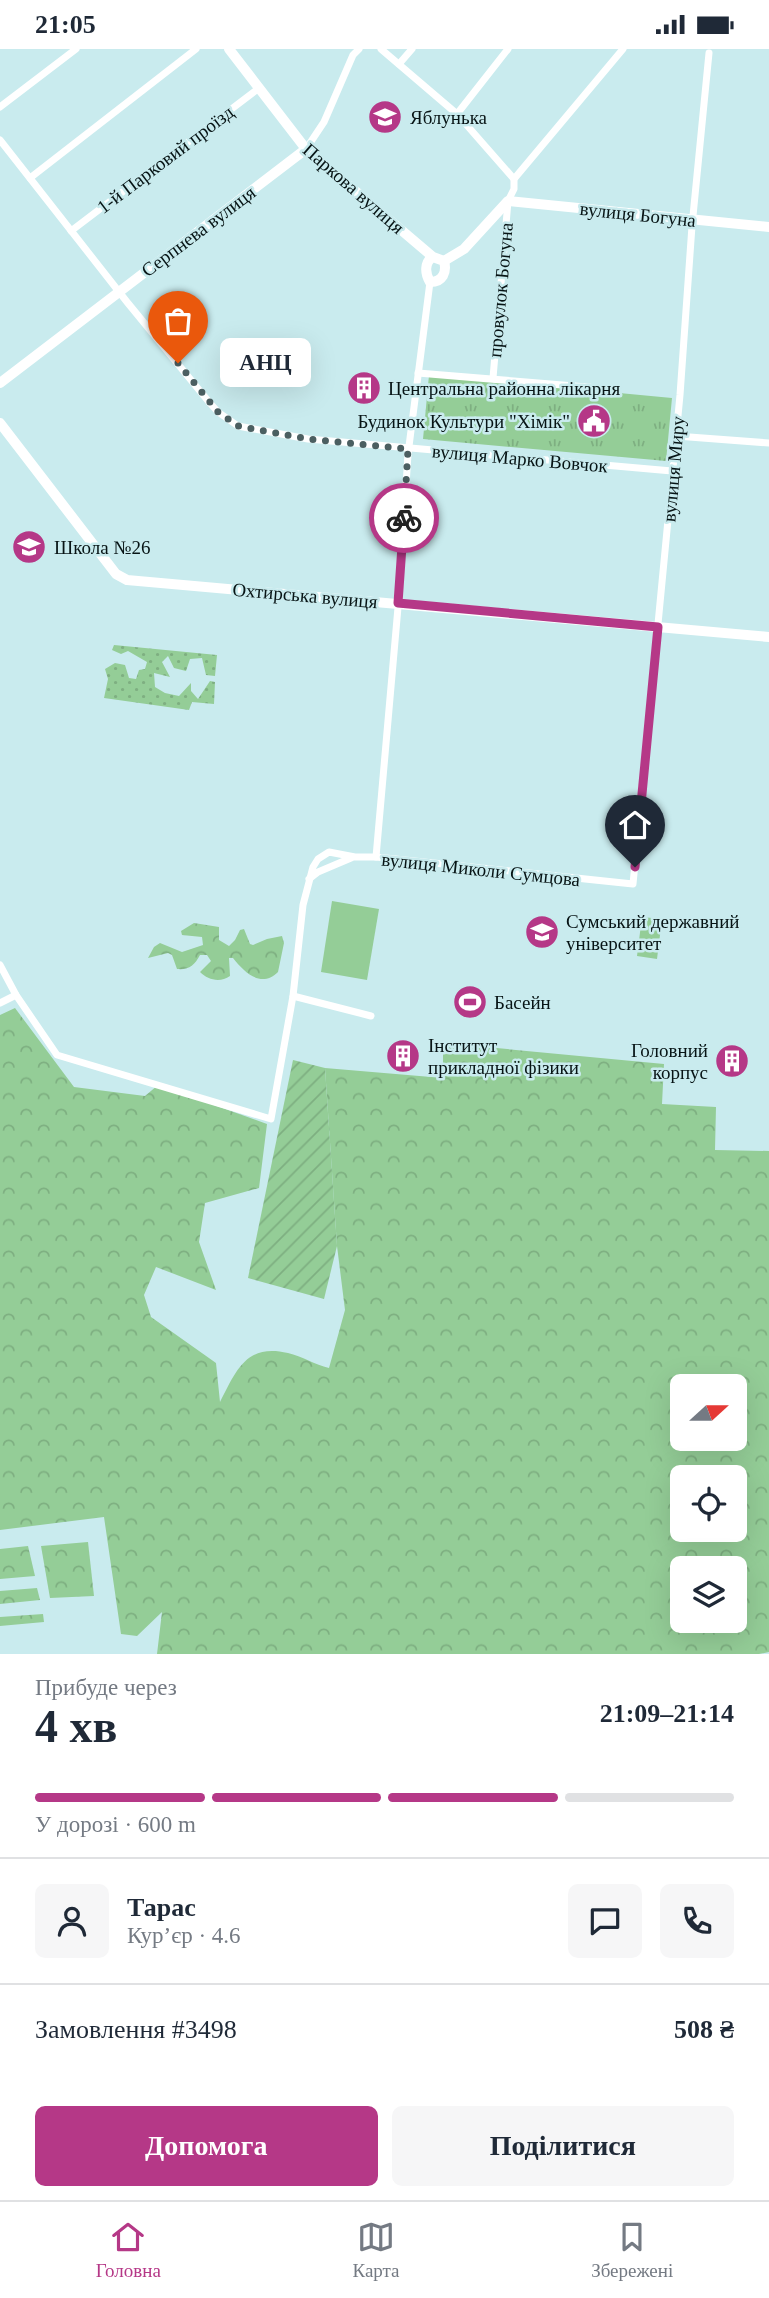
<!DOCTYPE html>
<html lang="uk">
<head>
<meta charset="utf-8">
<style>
	body { margin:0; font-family:"Times New Roman",serif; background:#f6f6f7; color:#1f2937; height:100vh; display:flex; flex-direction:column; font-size:26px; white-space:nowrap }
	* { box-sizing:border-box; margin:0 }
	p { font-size:23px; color:#747a83 }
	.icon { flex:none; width:38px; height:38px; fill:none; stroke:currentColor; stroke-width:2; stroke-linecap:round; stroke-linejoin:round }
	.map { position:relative; height:1605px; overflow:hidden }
	.drawer { display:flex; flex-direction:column; background:#fff; flex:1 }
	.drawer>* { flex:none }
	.needle { width:46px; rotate:69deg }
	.tools { position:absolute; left:670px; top:1325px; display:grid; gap:14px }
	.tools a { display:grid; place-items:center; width:77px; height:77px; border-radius:10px; background:#fff; box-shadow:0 7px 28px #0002; font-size:35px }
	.pin { position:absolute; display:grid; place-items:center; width:60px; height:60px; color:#fff; margin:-72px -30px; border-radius:50% 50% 50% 0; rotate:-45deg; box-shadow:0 0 7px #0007 }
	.pin .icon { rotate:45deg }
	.courier { position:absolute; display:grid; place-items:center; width:70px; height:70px; margin:-35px; border:5px solid #b53887; border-radius:50%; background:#fff; color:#222; box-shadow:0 2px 9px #0007 }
	.bubble { position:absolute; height:49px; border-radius:10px; background:#fff; box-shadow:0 7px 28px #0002; font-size:23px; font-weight:700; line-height:49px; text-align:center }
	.headline em { font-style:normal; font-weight:700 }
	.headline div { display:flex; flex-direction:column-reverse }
	.headline { display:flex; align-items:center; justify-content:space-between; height:119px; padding:0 35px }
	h1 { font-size:46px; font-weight:700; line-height:52px }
	.bar { display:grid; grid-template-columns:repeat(4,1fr); gap:10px 7px; align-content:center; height:84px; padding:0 35px }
	.bar i { height:9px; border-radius:5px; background:#e0e1e3 }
	.bar .active { background:#b53887 }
	.bar p { grid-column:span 4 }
	.line { display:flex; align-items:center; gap:18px; padding:0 35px; border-top:2px solid #e0e1e3 }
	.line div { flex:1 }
	.round { display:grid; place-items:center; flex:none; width:74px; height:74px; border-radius:10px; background:#f6f6f7 }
	.cta { display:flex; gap:14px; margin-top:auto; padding:14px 35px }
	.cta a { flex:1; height:80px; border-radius:10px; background:#b53887; color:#fff; font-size:28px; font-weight:700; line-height:80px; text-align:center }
	.cta a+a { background:#f6f6f7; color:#1f2937 }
	.status { display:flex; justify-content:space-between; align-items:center; height:49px; padding:0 35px; background:#fff; direction:ltr }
	.status svg { height:19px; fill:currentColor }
	.menu { display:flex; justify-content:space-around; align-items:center; height:98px; border-top:2px solid #e0e1e3; background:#fff; font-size:19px; color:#747a83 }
	.menu a { display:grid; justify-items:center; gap:4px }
	.menu .active { color:#b53887 }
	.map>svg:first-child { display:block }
	.grass { fill:url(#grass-dots) }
	.forest { fill:url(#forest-crowns); fill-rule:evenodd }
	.park { fill:url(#park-tufts) }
	.garden { fill:url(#garden-furrows) }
	.pitch { fill:#94cd97 }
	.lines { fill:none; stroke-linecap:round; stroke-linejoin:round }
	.minor { stroke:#fff; stroke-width:7 }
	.tertiary { stroke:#fff; stroke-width:10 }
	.secondary { stroke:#fff; stroke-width:10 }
	.done { stroke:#4b5f61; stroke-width:7; stroke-dasharray:0 12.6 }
	.route { stroke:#b53887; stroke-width:9 }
	.labels { text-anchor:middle; stroke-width:5; stroke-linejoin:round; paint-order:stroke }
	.poi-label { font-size:19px; fill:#071415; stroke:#c9ebee; text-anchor:start }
	.street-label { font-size:19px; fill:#071415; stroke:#c9ebee }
</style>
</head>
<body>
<div class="status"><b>21:05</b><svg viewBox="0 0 49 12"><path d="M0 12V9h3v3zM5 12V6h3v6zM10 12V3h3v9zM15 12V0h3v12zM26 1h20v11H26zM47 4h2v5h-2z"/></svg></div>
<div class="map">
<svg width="769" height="1605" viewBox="0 0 769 1605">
	<defs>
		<pattern id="grass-dots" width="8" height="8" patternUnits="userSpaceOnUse" patternTransform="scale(1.75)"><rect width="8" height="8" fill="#94cd97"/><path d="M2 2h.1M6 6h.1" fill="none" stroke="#7eaf81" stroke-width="1.8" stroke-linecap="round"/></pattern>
		<pattern id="forest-crowns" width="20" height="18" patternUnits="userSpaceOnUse" patternTransform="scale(1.75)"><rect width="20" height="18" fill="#94cd97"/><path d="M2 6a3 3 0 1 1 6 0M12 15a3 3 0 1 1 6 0" fill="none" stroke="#7eaf81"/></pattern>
		<pattern id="park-tufts" width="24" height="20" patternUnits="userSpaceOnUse" patternTransform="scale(1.75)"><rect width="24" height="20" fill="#94cd97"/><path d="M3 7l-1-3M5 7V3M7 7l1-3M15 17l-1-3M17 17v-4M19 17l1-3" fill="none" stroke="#7eaf81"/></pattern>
		<pattern id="garden-furrows" width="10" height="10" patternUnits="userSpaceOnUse" patternTransform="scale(1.75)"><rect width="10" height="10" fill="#94cd97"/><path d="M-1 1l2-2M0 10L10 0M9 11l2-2" fill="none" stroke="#7eaf81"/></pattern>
	</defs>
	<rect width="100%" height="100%" fill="#c9ebee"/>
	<polygon class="grass" points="114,596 217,606 215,627 206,626 202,609 190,610 186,622 174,619 168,607 162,613 170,628 154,624 155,638 165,644 179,647 191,634 191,642 198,650 210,632 215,633 214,655 192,653 189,661 104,649 108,630 105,620 115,614 125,616 129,629 136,630 139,621 145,620 147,613 128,602 121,605 112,601"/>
	<g class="forest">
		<path d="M194,874L219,878V891L229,897L235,891L240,881L244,880L250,895L253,896L267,890L282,887L284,894L278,923C261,940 244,923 233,909H229L230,927C220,934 208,931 200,923L211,912L207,906H200C194,917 189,921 177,920L172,906L168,904L148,909L154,898L160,894L182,903L203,896L202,888L182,886L181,882Z"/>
		<path d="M15,959L74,1038L145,1047L158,1036L267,1075L259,1139L205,1154L199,1193L216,1241L156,1218L144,1246L151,1268L216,1314L220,1353C236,1322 246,1294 288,1304C302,1307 315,1316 329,1319L345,1261L337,1197L325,1019L443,1029V994L664,1015L662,1055L716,1058L715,1101L769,1102V1603L759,1605H157L162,1563L137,1587L121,1585L104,1468L0,1481V966ZM682,1337H735V1390H682ZM682,1428H735V1480H682ZM682,1519H735V1572H682Z"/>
		<polygon points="88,1493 94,1547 50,1549 41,1497"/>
		<polygon points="28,1497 35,1527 0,1530 0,1500"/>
		<polygon points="37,1539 40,1551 0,1555 0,1542"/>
		<polygon points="43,1565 44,1573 0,1577 0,1568"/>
	</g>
	<polygon class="park" points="429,326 672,349 666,412 423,390"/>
	<polygon class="garden" points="293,1011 325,1019 337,1197 324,1250 248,1229"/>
	<g class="pitch">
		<polygon points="332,852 379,860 367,931 321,923"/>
		<polygon points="642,868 662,870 657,910 637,907"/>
	</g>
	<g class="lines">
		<g class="minor">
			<polyline points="381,0 457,65 514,130"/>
			<polyline points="399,15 412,0"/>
			<polyline points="0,58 76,0"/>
			<polyline points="457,65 508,0"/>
			<polyline points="0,91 127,253 209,353 218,363 238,377 308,390 672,422"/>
			<polyline points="306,100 324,73 353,6 359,0"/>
			<polyline points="30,129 196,0"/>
			<polyline points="71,182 259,39"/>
			<polyline points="418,324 611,340"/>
			<polyline points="493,329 508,152 514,140 514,130 623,0"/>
			<polyline points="676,387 769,394"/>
			<polyline points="376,808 399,547 408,405 430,233"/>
			<polyline points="309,830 318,823 351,809"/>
			<polyline points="0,916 16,946 57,1006 271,1070 293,947 303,856 313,818 318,810 329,803 355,808 376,808 633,835 680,346 692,177 709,4"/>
			<polyline points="293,947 371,967"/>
			<polyline points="0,954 16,946"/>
		</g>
		<polyline class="tertiary" points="229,0 306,100"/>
		<g class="secondary">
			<polyline points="444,212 464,200 508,152 769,178"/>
			<path d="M0,334L306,100L433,208L444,212C447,223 443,233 430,233C425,225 424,213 433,208"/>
			<polyline points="0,374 116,525 127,531 769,588"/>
		</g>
	</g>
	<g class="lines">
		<polyline class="done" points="178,314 218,363 238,377 308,390 408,400 404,469"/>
		<polyline class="route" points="404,469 398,554 658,578 635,818"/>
	</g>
	<defs>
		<g id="school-disc" transform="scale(1.75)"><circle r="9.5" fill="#b53887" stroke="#c9ebee"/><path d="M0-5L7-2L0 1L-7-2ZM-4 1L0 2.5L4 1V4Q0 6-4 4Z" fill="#fff"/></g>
		<g id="building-disc" transform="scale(1.75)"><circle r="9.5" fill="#b53887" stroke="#c9ebee"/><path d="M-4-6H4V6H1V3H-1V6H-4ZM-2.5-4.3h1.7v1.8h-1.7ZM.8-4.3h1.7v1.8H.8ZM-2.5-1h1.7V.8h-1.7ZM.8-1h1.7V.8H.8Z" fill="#fff"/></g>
		<g id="civic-disc" transform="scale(1.75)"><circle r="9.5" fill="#b53887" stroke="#c9ebee"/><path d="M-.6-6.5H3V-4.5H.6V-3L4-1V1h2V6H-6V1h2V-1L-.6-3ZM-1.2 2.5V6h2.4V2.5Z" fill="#fff"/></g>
		<g id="university-disc" transform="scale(1.75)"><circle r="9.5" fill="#b53887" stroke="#c9ebee"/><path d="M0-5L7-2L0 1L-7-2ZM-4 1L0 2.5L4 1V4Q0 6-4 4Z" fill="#fff"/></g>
		<g id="stadium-disc" transform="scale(1.75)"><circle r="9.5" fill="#b53887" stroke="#c9ebee"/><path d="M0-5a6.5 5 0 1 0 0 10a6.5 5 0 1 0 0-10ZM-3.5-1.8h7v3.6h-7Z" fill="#fff"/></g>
	</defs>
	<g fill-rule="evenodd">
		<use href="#school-disc" x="385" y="68"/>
		<use href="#building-disc" x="364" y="339"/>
		<use href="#civic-disc" x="594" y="372"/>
		<use href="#school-disc" x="29" y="498"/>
		<use href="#university-disc" x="542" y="883"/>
		<use href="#stadium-disc" x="470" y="953"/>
		<use href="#building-disc" x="403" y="1007"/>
		<use href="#building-disc" x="732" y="1012"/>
	</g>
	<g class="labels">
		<g class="poi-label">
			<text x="410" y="75">Яблунька</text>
			<text x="388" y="346">Центральна районна лікарня</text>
			<text x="570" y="379" text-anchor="end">Будинок Культури "Хімік"</text>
			<text x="54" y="505">Школа №26</text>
			<text x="566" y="879">Сумський державний<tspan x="566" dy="22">університет</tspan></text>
			<text x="494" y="960">Басейн</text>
			<text x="428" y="1003">Інститут<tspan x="428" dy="22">прикладної фізики</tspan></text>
			<text x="708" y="1008" text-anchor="end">Головний<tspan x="708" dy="22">корпус</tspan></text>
		</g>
		<g class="street-label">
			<text transform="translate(165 110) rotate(-37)" y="7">1-й Парковий проїзд</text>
			<text transform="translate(354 139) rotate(41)" y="7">Паркова вулиця</text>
			<text transform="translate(638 165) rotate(6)" y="7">вулиця Богуна</text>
			<text transform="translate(198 182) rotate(-37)" y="7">Серпнева вулиця</text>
			<text transform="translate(500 241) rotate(-85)" y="7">провулок Богуна</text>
			<text transform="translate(520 409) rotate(5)" y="7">вулиця Марко Вовчок</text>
			<text transform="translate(673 420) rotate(-85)" y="7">вулиця Миру</text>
			<text transform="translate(305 546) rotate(5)" y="7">Охтирська вулиця</text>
			<text transform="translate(481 820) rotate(6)" y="7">вулиця Миколи Сумцова</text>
		</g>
	</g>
</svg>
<div class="tools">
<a><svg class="needle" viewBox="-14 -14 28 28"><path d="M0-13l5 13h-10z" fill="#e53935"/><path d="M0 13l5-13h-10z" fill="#747a83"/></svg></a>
<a><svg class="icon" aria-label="locate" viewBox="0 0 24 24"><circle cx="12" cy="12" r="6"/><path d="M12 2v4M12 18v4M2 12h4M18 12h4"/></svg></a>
<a><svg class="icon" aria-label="layers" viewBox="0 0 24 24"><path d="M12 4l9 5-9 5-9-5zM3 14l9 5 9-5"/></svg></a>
</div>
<div class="pin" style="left:178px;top:314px;background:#ea580c"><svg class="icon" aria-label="bag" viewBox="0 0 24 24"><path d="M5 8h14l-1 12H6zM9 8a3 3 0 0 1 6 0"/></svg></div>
<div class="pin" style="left:635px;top:818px;background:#1f2937"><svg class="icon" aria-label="home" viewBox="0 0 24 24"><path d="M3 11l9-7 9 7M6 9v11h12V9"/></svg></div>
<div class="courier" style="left:404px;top:469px"><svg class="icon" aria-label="bike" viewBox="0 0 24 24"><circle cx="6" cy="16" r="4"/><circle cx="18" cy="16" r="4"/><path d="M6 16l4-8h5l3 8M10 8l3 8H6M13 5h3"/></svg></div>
<div class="bubble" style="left:220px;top:289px;width:91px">АНЦ</div>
</div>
<section class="drawer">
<div class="headline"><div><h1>4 хв</h1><p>Прибуде через</p></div><em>21:09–21:14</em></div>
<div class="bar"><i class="active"></i><i class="active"></i><i class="active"></i><i></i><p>У дорозі · 600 m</p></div>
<div class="line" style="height:126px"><a class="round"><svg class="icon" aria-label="person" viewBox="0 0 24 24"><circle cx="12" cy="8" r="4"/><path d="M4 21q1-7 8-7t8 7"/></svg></a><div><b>Тарас</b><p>Кур’єр · 4.6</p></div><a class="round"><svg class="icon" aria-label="chat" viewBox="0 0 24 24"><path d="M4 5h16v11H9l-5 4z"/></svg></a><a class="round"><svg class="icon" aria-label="phone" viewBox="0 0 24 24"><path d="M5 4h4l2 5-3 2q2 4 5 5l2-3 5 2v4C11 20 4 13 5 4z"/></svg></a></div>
<div class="line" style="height:91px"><div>Замовлення #3498</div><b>508 ₴</b></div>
<div class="cta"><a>Допомога</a><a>Поділитися</a></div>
</section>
<nav class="menu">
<a class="active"><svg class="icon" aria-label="home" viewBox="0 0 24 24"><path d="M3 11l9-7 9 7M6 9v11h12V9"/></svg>Головна</a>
<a><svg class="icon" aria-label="map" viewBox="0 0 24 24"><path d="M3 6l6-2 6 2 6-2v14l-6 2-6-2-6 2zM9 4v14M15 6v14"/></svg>Карта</a>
<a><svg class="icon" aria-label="saved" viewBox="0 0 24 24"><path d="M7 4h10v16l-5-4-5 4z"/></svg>Збережені</a>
</nav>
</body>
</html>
